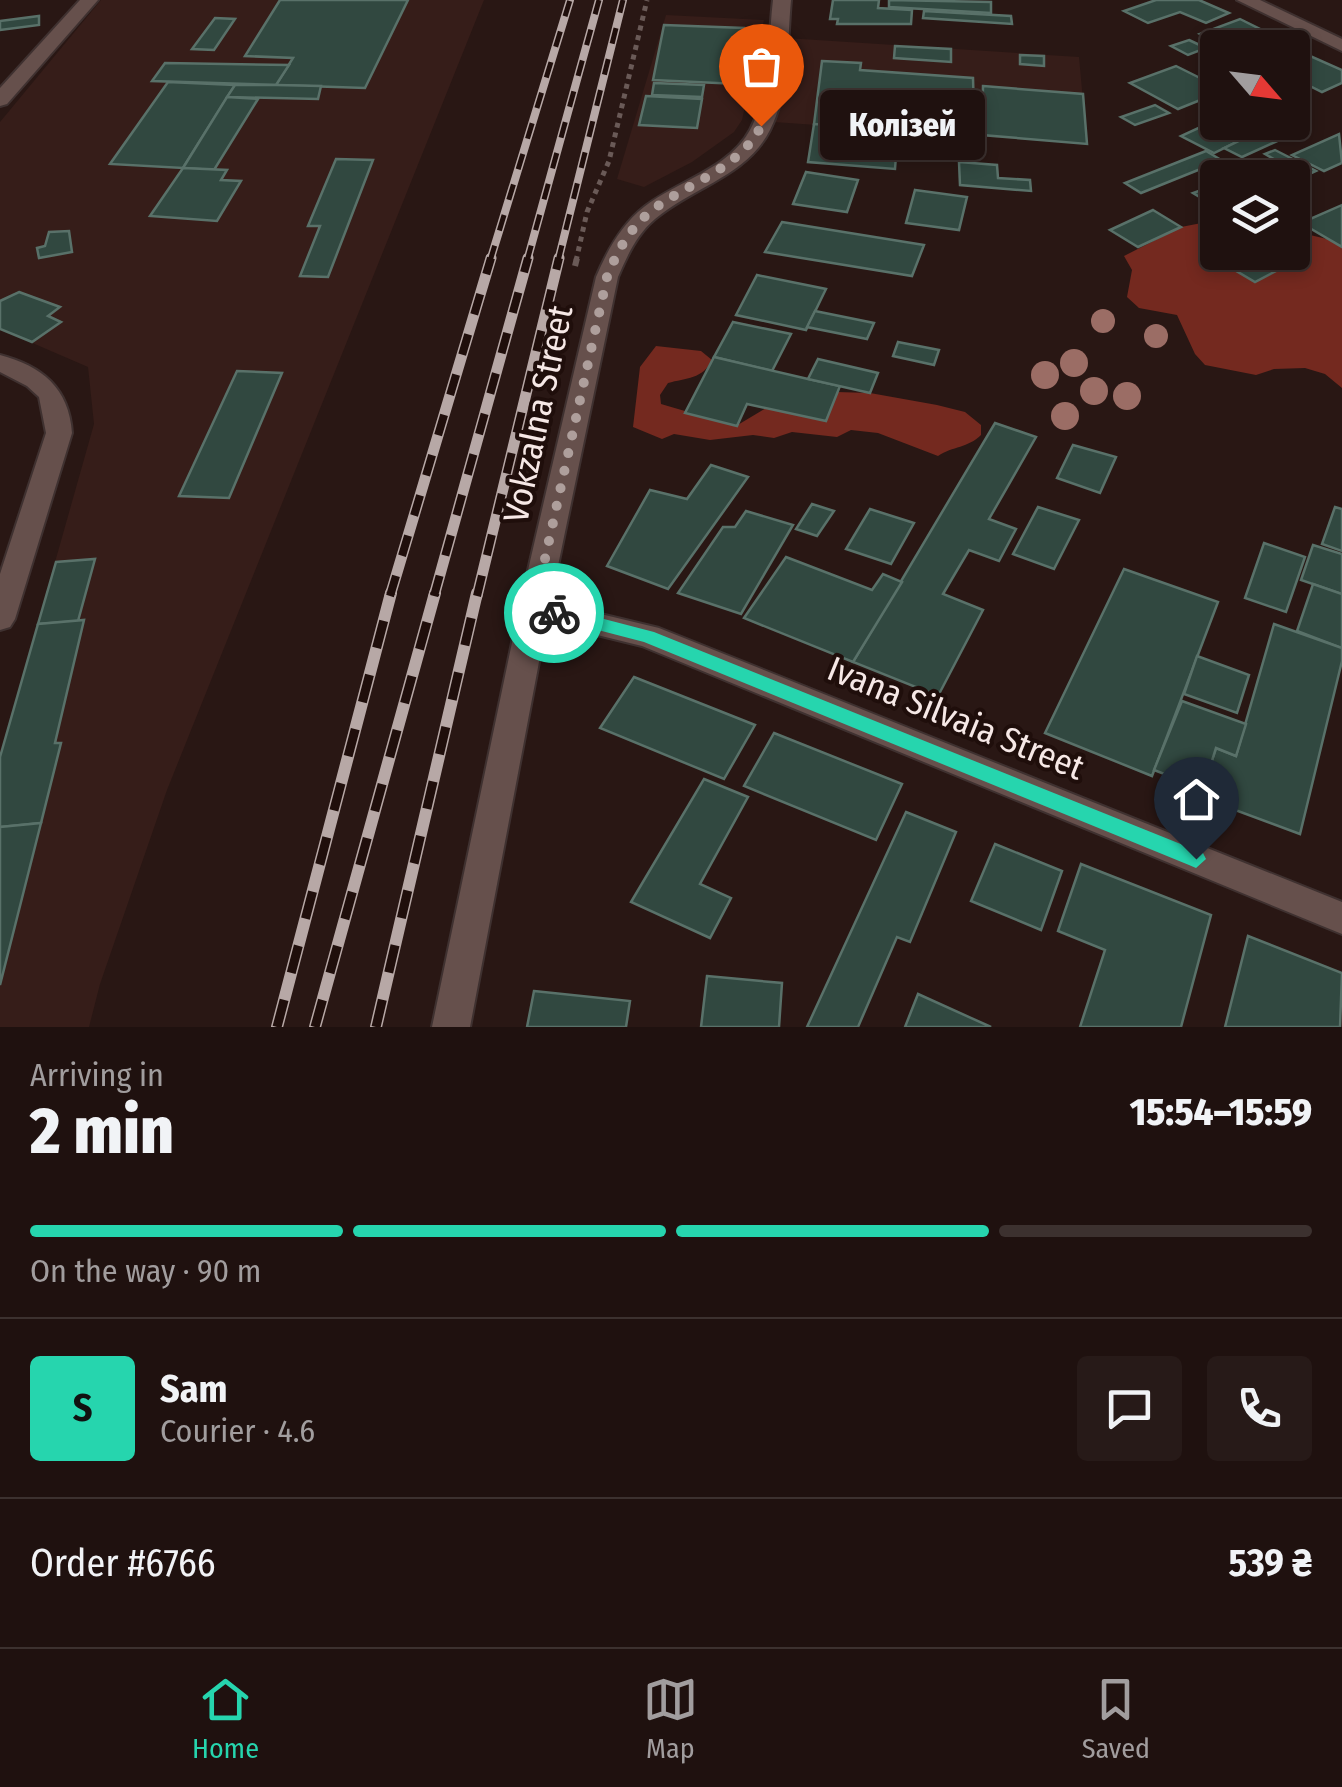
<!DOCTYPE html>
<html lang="en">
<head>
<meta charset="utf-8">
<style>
	body { margin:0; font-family:"Fira Sans Condensed",sans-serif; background:#271a18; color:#f1f3f6; height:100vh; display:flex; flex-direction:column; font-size:38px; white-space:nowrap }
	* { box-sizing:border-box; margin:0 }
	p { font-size:32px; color:#a19d9e }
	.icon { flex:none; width:55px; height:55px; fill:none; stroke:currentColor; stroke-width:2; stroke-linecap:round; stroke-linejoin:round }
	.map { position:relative; height:1027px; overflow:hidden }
	.drawer { display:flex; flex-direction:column; background:#1f110f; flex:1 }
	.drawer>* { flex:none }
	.needle { width:65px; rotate:118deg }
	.fabs { position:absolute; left:1200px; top:30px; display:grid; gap:20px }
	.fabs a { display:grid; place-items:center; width:110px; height:110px; border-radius:10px; background:#1f110f; box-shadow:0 5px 15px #0003,0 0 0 2px #3c312f; font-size:50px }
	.pin { position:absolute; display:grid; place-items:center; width:85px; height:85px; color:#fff; margin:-102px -42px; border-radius:50% 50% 50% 0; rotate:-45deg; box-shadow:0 0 10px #0007 }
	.pin .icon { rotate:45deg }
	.courier { position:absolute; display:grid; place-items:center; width:100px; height:100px; margin:-50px; border:8px solid #26d5ae; border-radius:50%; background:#fff; color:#222; box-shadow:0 2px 12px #0007 }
	.bubble { position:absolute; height:70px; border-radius:10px; background:#1f110f; box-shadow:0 5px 15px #0003,0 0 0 2px #3c312f; font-size:32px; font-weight:800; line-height:70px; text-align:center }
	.summary em { font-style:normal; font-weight:800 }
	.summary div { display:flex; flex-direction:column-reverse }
	.summary { display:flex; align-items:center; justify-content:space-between; height:170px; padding:0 30px }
	h1 { font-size:65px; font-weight:800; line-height:75px }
	.bar { display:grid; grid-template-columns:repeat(4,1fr); gap:15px 10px; align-content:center; height:120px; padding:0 30px }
	.bar i { height:12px; border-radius:8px; background:#3c312f }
	.bar .selected { background:#26d5ae }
	.bar p { grid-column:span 4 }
	.line { display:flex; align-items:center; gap:25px; padding:0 30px; border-top:2px solid #3c312f }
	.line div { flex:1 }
	.round { display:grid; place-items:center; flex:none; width:105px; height:105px; border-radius:10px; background:#271a18 }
	.tabs { display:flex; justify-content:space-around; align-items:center; height:140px; border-top:2px solid #3c312f; background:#1f110f; font-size:28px; color:#a19d9e }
	.tabs a { display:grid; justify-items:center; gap:5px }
	.tabs .selected { color:#26d5ae }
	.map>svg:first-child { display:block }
	.built { fill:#361d19 }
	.forest { fill:#74291f }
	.building { fill:#314840; stroke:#597169; stroke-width:2.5 }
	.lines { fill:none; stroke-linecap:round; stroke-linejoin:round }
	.minor-casing { stroke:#3f3130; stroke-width:4 }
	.tertiary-casing { stroke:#3f3130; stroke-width:4 }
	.path-far1 { stroke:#6a5a57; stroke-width:5; stroke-dasharray:5 5; stroke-linecap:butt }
	.path { stroke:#6a5a57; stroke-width:6; stroke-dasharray:8 8; stroke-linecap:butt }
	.minor { fill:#66504c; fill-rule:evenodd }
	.tertiary { fill:#66504c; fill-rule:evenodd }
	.rail-far2-casing { stroke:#b7a8a6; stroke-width:8 }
	.rail-far1-casing { stroke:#b7a8a6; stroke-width:11 }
	.rail-casing { stroke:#b7a8a6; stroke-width:12 }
	.rail-far2 { stroke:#1f0e0b; stroke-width:5; stroke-dasharray:16; stroke-linecap:butt }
	.rail-far1 { stroke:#1f0e0b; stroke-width:8; stroke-dasharray:21; stroke-linecap:butt }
	.rail { stroke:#1f0e0b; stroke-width:9; stroke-dasharray:28; stroke-linecap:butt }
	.tree { fill:#9b6d65 }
	.route { fill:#26d5ae }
	.done { stroke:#ae9f9c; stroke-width:10; stroke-dasharray:0 18 }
	.labels { text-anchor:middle; stroke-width:8; stroke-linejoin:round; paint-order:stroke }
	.street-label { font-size:35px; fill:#f6e8e6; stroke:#1f0e0b }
</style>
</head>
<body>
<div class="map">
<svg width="1342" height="1027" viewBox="0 0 1342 1027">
	<rect width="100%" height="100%" fill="#291714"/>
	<g class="built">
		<polygon points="101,0 484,0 167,790 100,984 89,1027 0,1027 0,757 94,424 88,367 0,329 0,122"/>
		<polygon points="666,15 764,20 742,120 734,132 692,162 644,187 617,179"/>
		<polygon points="786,38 1079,57 1087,144 774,122"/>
	</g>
	<g class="forest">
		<polygon points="1217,220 1218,252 1292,252 1293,231 1327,239 1342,247 1342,388 1325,374 1305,368 1274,369 1256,375 1205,365 1195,354 1177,315 1139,308 1127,297 1132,270 1124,256 1181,227"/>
		<path d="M656,346L701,351L712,360C703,379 686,378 668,383L660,395L661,404L736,426L766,408L837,392L870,393L937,405L965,412L981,425V435C968,448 953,446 938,456L878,433L851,430L837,437L792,432L774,438L753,435L710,440L674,434L662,439L633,427L640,367Z"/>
	</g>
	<g class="building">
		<polygon points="280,0 408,0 365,88 276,85 293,58 245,56"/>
		<polygon points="833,0 879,0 878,8 912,10 911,24 837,24 838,19 830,19"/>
		<polygon points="889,0 991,2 991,13 889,7"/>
		<polygon points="1156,0 1199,0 1229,13 1206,23 1180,12 1148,23 1124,11"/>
		<polygon points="924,11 1011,16 1012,24 923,18"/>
		<polygon points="39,16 39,25 0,30 0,21"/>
		<polygon points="215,18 235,19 214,50 192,49"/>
		<polygon points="1240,19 1290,44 1280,48 1227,48 1200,34"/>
		<polygon points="664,25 744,28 738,84 653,80"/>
		<polygon points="1189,40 1206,48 1188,55 1171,46"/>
		<polygon points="895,46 951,49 951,62 894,58"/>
		<polygon points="1292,48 1342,70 1342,83 1322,92 1292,77"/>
		<polygon points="1020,55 1044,56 1044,66 1020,64"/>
		<polygon points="822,61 861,63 860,70 973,78 974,112 854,103 854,111 975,120 975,136 814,124"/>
		<polygon points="165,63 289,65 276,85 152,81"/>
		<polygon points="1176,66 1218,87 1218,93 1178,109 1130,83"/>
		<polygon points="168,82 235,85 183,168 110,164"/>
		<polygon points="654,83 704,85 702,97 652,95"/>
		<polygon points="235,85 276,85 321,86 318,99 227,97"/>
		<polygon points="983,86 1083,94 1087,144 982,135"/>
		<polygon points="646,96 702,99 697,128 639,125"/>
		<polygon points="227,97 258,99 214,170 183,168"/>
		<polygon points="1155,105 1169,113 1135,125 1121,117"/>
		<polygon points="1218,119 1218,122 1249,122 1263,129 1214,153 1181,136"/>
		<polygon points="814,124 898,130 895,169 808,162"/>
		<polygon points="1274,124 1293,134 1242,157 1224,148"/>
		<polygon points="1339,134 1342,163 1324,171 1292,155"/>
		<polygon points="1275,150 1316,171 1292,182 1292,178 1262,178 1286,166 1265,154"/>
		<polygon points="1206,151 1228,164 1219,168 1213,164 1141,193 1125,183"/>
		<polygon points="336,159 373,160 328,277 300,276 320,226 308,226"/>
		<polygon points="959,162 997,165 998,178 1030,180 1031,191 960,185"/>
		<polygon points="183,168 227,170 221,180 241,181 217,221 150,216"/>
		<polygon points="806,172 858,180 847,212 793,204"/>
		<polygon points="1218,184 1218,208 1193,193"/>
		<polygon points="915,190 967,197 959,230 906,223"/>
		<polygon points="1342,205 1342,247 1301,223"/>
		<polygon points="1153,210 1181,227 1138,247 1110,230"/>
		<polygon points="782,222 924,245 912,276 765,252"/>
		<polygon points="69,231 72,252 39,258 37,248 45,246 49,232"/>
		<polygon points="1219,252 1247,252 1278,270 1255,282 1211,256"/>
		<polygon points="757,275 826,289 806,330 736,315"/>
		<polygon points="19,292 60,307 48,316 61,322 32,342 0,329 0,301"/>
		<polygon points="815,311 874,323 867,339 807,327"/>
		<polygon points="733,322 791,334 772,371 714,357"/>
		<polygon points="898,342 939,350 934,365 893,356"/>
		<polygon points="714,357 808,379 840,386 826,421 747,404 737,426 685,413"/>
		<polygon points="818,359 878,373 870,393 808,379"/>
		<polygon points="237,371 282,373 229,498 179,496"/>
		<polygon points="995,423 1036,437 989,519 1016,529 999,561 969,550 943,594 983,610 938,696 853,662"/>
		<polygon points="1073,445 1116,457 1100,493 1057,478"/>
		<polygon points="711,465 748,477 668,589 607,566 650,490 687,499"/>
		<polygon points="812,504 834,511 817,536 796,529"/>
		<polygon points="1038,507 1079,520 1054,569 1013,554"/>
		<polygon points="1335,507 1342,509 1342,551 1322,544"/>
		<polygon points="870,509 914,523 891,564 846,549"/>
		<polygon points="746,511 793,525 741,614 678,593 723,527 735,527"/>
		<polygon points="1264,543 1305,557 1286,612 1245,598"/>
		<polygon points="1313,545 1342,554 1342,594 1301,580"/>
		<polygon points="786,557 872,590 883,574 902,582 853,662 744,618"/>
		<polygon points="95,559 78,621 38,624 56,562"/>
		<polygon points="1124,569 1218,602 1152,776 1045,733"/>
		<polygon points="1313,584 1342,594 1342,648 1297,631"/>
		<polygon points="84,620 55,743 61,743 41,823 0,827 0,757 38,624"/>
		<polygon points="1274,624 1342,648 1342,661 1300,834 1200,797 1216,748 1236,756"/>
		<polygon points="1197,656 1249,675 1237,713 1184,694"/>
		<polygon points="634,677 755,725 724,779 600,728"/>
		<polygon points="1182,701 1246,724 1236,756 1216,748 1203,789 1154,770"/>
		<polygon points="774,733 902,784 876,840 744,786"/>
		<polygon points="704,779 748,797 700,884 731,898 710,938 631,902"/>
		<polygon points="906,812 956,832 910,942 897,937 858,1027 807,1027"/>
		<polygon points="41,823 0,985 0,827"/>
		<polygon points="995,844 1062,871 1041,930 971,901"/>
		<polygon points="1081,864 1211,915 1181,1027 1080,1027 1105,950 1058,931"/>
		<polygon points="1248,936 1342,973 1340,1027 1225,1027"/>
		<polygon points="707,976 782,983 779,1027 701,1027"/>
		<polygon points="534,991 630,1001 626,1027 527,1027"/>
		<polygon points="918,994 991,1027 905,1027"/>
	</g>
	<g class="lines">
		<g class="minor-casing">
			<g id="minor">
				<polygon points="80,0 98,0 7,104 0,106 0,88"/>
				<polygon points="534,598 659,628 1342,902 1342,934 642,646 524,617 519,609 524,601"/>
			</g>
		</g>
		<g class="tertiary-casing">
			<g id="tertiary">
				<path d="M773,0H791C787,42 790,91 770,130C747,176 693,187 655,219C637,234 627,256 618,277L549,609L470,1027H432L519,609L596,277C607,251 621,225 644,207C677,181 729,169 750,130C770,92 768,42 773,0Z"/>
				<polygon points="1237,0 1260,0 1342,39 1342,51"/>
				<path d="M0,355C42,366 69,388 72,433L15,619L10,627L0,630V574L46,433L39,397L27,386L0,372Z"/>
			</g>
		</g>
		<polyline class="path-far1" points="576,261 587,212 609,161 647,0"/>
		<polyline class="path" points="575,266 577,258"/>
		<use href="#minor" class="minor"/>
		<use href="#tertiary" class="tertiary"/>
		<g class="rail-far2-casing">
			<g id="rail-far2">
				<polyline points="490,261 570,0"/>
				<polyline points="527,261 599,0"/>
				<polyline points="558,261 623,0"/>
			</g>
		</g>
		<g class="rail-far1-casing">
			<g id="rail-far1">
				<polyline points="390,596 491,258"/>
				<polyline points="434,596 528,258"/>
				<polyline points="477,596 559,258"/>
			</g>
		</g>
		<g class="rail-casing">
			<g id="rail">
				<polyline points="277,1027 391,593"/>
				<polyline points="315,1027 435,593"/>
				<polyline points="376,1027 477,593"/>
			</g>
		</g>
		<use href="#rail-far2" class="rail-far2"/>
		<use href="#rail-far1" class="rail-far1"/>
		<use href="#rail" class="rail"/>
	</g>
	<g class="tree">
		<circle cx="1103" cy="321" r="12"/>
		<circle cx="1156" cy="336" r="12"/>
		<circle cx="1074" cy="363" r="14"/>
		<circle cx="1045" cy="375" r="14"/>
		<circle cx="1094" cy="391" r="14"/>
		<circle cx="1127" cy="396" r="14"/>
		<circle cx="1065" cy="416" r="14"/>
	</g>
	<polygon class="route" points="554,606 654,632 1203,853 1206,859 1196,868 1189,865 644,642 548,617 548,608"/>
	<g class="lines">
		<path class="done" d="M554,613L534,609L607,277C617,252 629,229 650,212C685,184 740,169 761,126"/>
	</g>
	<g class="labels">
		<g class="street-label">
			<text transform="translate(538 414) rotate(-78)" y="12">Vokzalna Street</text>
			<text transform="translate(956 718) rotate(22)" y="12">Ivana Silvaia Street</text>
		</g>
	</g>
</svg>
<div class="fabs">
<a><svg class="needle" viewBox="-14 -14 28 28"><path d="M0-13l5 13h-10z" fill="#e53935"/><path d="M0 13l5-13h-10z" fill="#a19d9e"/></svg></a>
<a><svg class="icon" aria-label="layers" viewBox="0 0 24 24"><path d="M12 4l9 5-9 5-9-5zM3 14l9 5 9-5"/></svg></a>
</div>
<div class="pin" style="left:761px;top:126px;background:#ea580c"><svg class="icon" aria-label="bag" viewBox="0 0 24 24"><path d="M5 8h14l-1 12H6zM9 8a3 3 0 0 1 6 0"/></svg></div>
<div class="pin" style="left:1196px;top:859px;background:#1f2937"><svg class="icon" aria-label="home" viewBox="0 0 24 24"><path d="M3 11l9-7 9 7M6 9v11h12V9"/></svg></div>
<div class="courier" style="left:554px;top:613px"><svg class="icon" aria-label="bike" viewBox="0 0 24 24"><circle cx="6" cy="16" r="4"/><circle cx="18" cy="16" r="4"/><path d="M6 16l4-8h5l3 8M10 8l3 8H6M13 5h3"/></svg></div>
<div class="bubble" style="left:820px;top:90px;width:165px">Колізей</div>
</div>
<section class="drawer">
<div class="summary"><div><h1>2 min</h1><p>Arriving in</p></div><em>15:54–15:59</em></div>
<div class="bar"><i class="selected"></i><i class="selected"></i><i class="selected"></i><i></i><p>On the way · 90 m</p></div>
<div class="line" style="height:180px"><b class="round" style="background:#26d5ae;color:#111">S</b><div><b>Sam</b><p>Courier · 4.6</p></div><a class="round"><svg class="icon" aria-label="chat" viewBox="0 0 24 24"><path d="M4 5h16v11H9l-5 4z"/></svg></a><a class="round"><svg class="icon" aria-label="phone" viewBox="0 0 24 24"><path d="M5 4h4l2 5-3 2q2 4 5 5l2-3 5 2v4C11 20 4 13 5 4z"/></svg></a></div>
<div class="line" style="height:130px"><div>Order #6766</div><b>539 ₴</b></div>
</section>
<nav class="tabs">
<a class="selected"><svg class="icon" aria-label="home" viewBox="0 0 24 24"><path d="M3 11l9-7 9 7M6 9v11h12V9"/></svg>Home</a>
<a><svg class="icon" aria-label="map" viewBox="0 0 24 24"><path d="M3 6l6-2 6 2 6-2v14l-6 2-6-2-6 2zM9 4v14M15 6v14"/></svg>Map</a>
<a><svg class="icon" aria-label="saved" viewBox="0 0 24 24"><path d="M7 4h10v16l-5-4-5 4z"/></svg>Saved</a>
</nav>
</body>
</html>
